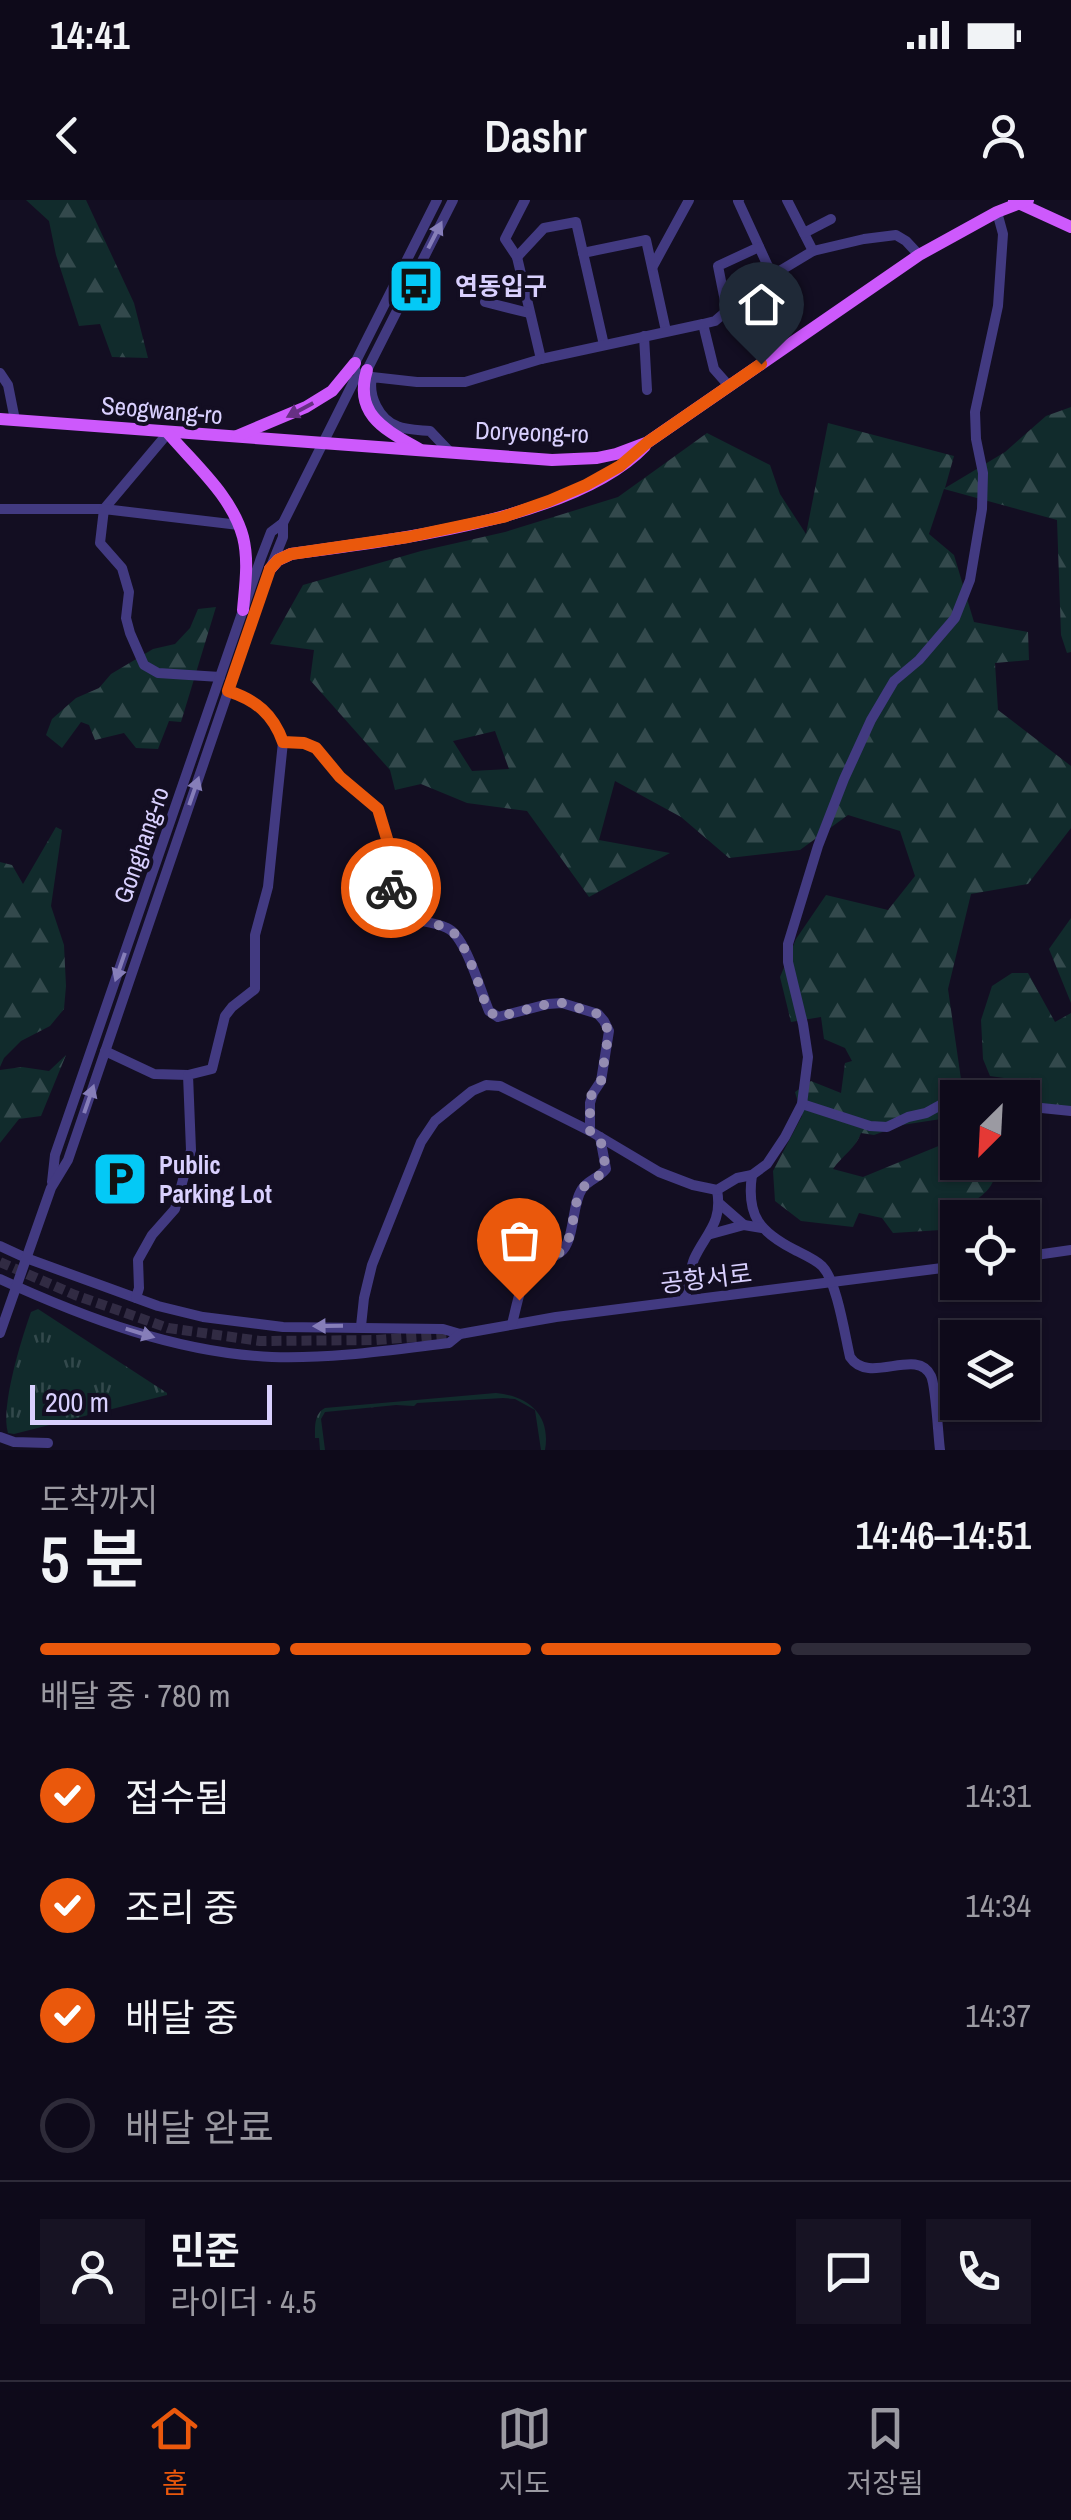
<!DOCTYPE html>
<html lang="ko">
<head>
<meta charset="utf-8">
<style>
	body { margin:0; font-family:"Archivo Narrow","Noto Sans KR",sans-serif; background:#171323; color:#f1f3f6; height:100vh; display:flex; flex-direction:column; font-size:38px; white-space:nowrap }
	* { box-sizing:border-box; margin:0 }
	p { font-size:32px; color:#9b9aa2 }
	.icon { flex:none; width:55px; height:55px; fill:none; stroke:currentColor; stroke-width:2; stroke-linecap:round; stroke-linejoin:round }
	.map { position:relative; height:1250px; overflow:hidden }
	.side { display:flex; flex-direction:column; background:#0e0a1a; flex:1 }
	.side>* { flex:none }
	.needle { width:65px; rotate:204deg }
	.tools { position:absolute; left:940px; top:880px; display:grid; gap:20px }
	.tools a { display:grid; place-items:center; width:100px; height:100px; border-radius:0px; background:#0e0a1a; box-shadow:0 2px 8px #0004,0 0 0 2px #2e2b39; font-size:50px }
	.scale { position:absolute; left:30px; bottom:25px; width:242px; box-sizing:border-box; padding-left:10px; border:5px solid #d9d0fe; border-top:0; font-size:28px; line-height:35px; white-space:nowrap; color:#d9d0fe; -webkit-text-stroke:8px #130e22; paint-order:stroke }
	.pin { position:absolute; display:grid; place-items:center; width:85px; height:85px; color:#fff; margin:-102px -42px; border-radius:50% 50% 50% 0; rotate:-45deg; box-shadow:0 0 10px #0007 }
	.pin .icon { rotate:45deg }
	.courier { position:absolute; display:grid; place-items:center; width:100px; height:100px; margin:-50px; border:8px solid #ea580c; border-radius:50%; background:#fff; color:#222; box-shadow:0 2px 12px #0007 }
	.summary em { font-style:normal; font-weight:600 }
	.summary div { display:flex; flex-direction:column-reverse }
	.summary { display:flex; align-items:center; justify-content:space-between; height:170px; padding:0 40px }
	h1 { font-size:65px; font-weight:600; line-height:75px }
	.bar { display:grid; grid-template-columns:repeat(4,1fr); gap:15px 10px; align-content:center; height:120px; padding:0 40px }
	.bar i { height:12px; border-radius:8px; background:#2e2b39 }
	.bar .selected { background:#ea580c }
	.bar p { grid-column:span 4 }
	.line { display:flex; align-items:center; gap:25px; padding:0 40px; border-top:2px solid #2e2b39 }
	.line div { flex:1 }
	.round { display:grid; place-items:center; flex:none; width:105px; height:105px; border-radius:0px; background:#171323 }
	ol { padding:0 40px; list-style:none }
	li { display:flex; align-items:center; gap:30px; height:110px }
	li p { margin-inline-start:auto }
	li .icon { padding:10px; border-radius:50%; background:#ea580c; color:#fff; stroke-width:4 }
	li:last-child { color:#9b9aa2 }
	li i { width:55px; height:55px; border:5px solid #2e2b39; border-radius:50% }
	.status { display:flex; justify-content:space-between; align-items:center; height:70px; padding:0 50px; background:#0e0a1a; direction:ltr }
	.status svg { height:28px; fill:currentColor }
	header { display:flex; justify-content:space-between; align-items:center; height:130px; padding:0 40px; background:#0e0a1a; font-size:45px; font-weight:600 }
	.dock { display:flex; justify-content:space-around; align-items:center; height:140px; border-top:2px solid #2e2b39; background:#0e0a1a; font-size:28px; color:#9b9aa2 }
	.dock a { display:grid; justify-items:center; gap:5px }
	.dock .selected { color:#ea580c }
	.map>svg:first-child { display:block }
	.grass { fill:url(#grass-tufts) }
	.forest { fill:url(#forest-firs); fill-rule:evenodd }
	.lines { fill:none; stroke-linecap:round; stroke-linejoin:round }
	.minor-tunnel { stroke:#312b43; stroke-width:10; stroke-dasharray:10 5; stroke-linecap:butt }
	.minor { stroke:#423a81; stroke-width:10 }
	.major { stroke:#cd59fc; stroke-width:12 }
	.oneway { fill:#867eb9 }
	.oneway2 { fill:#673084 }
	.done { stroke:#948cb1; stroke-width:10; stroke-dasharray:0 18 }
	.route { stroke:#ea580c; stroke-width:12 }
	.labels { text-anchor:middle; stroke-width:8; stroke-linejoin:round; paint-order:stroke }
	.poi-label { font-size:25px; font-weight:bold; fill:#d9d0fe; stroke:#130e22; text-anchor:start }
	.street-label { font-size:25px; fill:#d9d0fe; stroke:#130e22 }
</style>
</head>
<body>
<div class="status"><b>14:41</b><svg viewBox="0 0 49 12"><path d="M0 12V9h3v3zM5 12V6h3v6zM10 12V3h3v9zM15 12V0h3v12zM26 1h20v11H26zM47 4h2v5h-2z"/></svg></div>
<header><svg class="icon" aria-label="back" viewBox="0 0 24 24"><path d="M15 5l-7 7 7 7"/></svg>Dashr<svg class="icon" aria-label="person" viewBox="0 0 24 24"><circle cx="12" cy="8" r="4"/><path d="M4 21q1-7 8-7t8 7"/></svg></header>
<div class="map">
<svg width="1071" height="1250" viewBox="0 0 1071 1250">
	<defs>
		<pattern id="grass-tufts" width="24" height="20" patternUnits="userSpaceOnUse" patternTransform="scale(2.5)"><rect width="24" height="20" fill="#112b2c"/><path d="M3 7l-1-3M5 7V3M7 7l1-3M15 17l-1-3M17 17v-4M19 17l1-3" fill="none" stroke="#33494c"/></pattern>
		<pattern id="forest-firs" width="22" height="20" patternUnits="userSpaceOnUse" patternTransform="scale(2.5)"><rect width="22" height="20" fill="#112b2c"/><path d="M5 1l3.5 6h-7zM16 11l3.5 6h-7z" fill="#33494c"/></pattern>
	</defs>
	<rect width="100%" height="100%" fill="#130e22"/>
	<g class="grass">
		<path d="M38,1109L167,1193V1195L14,1234L8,1233C0,1208 21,1140 31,1112Z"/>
		<path d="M496,1193C529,1196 551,1215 545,1250H541L535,1210L515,1199L503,1198L417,1203L414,1206L396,1205L325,1212L321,1219L325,1250H320L319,1238H315C315,1226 314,1214 325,1208Z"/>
	</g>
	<g class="forest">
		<polygon points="26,0 86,0 134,103 148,158 112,157 100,124 79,126 56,55 49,21"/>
		<path d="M1071,207V452L1067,453L1061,435L1057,320L944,289L929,334L954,355L974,422L1028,432L1029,460L995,463L998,510L1071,566V628L1028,684L971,694L948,789L963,893L941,919L902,925L874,935L861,933C856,948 842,956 833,969L863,977L941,945L952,966L978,964L995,972C994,993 973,1001 957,1011V1023L948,1020L941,1030L893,1033L882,1018L859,1013L853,1027L801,1021L775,1001L773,971L802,916L795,892L811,881L841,893L845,863L852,861L845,848L824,839L821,817L791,822L780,777L796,739L826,695L888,710L915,676L900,631L848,615L800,650L729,658L681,617L615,581L599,640L670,653L589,697L527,611L467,603L421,584L395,590L390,570L310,480L314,450L270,444L303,385L421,351L505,332L618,297L707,233L770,265L780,294L806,334L828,223L954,256L945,288L1005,252L1046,216ZM495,531L509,569L472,571L453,541Z"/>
		<polygon points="216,407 181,522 169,521 158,549 136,548 124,533 95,540 89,525 81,522 62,548 46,535 52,519 76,498 99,488 111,474 153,449 175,444 190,428 198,409"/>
		<polygon points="56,627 62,630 51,706 64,745 66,786 64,809 50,826 21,841 4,858 0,867 0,662 12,665 23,684"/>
		<polygon points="1071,718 1071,803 1049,749"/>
		<polygon points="1012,773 1028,773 1055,822 1071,813 1071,908 1023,902 1022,898 997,897 1004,878 990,876 983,859 981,820 992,786"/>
		<polygon points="66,855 41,916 19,919 0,943 0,870 22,867 49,871"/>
	</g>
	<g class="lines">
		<polyline class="minor-tunnel" points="0,1062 75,1095 168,1128 260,1141 376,1140 454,1134"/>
		<g class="minor">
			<polyline points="525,0 505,39 517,57 541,159"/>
			<polyline points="739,0 738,1 772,75"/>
			<polyline points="787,0 813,51"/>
			<polyline points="804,33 831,19"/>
			<polyline points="583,53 646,40 666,131"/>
			<polyline points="517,57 544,28 576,22 604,145"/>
			<polyline points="653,66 689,0"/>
			<polyline points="485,102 529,113"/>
			<polyline points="727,111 718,66 759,47"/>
			<polyline points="703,124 714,169 729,186"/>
			<polyline points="644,136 647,190"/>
			<polyline points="355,170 355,163 437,0"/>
			<polyline points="0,173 8,185 15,220"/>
			<path d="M449,251L430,231C420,230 406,230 397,226C379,219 368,196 372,177L417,182H465L541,159L703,124L715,121L758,84L813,51L864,39L896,35L906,41L919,55"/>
			<polyline points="0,309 104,309 168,233"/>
			<polyline points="220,477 158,473 144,465 130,433 126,418 129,392 122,368 100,343 104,309 239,325"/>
			<path d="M283,542L304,543L316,548L340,577L378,609L391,653V702L393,712C410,722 430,720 447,728C465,735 481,792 489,811L498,817L548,804L562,803L598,814L604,821L609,831L601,881L593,893L590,903V931"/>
			<polyline points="105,851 154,874 188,875"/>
			<polyline points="802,904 870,926 887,927 908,917 926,913 946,902 958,901"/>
			<polyline points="1022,906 1071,911"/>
			<path d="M752,975C746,1016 760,1032 795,1050C803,1054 816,1060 822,1066C837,1081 845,1136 850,1157C869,1186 917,1146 931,1176C936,1187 938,1235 940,1250"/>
			<polyline points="52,982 55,955 261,358 271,332 283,323"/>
			<polyline points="720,1004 744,1025"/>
			<polyline points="711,1034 744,1025 762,1028"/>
			<polyline points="0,1046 26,1058 158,1106 203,1117 283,1127 443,1129 460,1134 556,1117 958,1066"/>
			<polyline points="1022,1057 1071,1050"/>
			<path d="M0,1079C85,1118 178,1153 272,1157C331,1159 391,1150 449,1143L460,1134"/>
			<path d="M136,1098L139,1088L138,1060L152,1035L175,1009L191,950L188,875L212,869L225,816L232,807L255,789V735L268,687L283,542C273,513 256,500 228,491"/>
			<path d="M684,1100C689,1087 689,1072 694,1059C706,1033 723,1023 717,990"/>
			<path d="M512,1124C516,1109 522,1074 534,1065C543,1059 555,1059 563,1050C575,1035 572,1004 582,989C588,980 599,978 606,969L600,937"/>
			<polyline points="361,1126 364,1098 372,1065 421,942 435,921 472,891 486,885 500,886 590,931 659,972 693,985 717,990 737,978 752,975 767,964 785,937 802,904 808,857 803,824 788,762 788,744 818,646 844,579 871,520 894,481 919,460 955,418 970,380 982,309 983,273 976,239 975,212 998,106 1003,34 997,12"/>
			<polyline points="0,1133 51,988 68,960 270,369 283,337 283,323 354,181 367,170 453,0"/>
			<polyline points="0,1237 14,1242 48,1243"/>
		</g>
		<g class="major">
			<polyline points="1014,1 1071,27"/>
			<path d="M367,170C353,215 386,230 419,249"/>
			<polyline points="0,219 552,260 597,258 616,254 648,242 919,55 997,12 1028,0"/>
			<path d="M168,233C195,265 232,296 243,337C249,361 245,386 243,410"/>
			<polyline points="237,236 306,207 332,191 355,163"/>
			<path d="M270,369L278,360L291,354C391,340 574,320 645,246"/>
		</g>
	</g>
	<defs><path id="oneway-solid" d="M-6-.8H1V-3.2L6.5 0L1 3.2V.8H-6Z" transform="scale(2.5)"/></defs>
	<g class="oneway">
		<use href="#oneway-solid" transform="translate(435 35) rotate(-63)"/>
		<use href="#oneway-solid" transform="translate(194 591) rotate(-71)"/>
		<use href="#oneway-solid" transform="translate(120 767) rotate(109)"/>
		<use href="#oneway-solid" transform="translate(89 899) rotate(-71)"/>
		<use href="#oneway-solid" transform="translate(328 1126) rotate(179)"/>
		<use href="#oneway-solid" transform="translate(140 1133) rotate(17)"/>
	</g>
	<use class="oneway2" href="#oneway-solid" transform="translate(300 210) rotate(152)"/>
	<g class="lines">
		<path class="done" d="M391,688L393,712C410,722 429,721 447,728C465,735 481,792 488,811L498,817L548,804L562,803L598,814L609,831L601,881L592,893L590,902V931L600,937L606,969C599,978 589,980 582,989C572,1003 575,1035 563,1049C554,1060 538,1060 530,1070C523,1078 522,1090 519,1100"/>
		<path class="route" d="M391,688V652L378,609L340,577L316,548L304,543L283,542C273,514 256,500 228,491L270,369L278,360L291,354L408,337L503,317L549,301L586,285L620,266L648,242L761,164"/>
	</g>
	<defs>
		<g id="bus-square" transform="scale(2.875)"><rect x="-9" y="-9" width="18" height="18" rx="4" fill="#04c9f6" stroke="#130e22"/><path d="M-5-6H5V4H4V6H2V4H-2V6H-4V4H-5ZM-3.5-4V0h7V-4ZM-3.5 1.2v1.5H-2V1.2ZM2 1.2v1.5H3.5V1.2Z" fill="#111"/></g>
		<g id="parking-square" transform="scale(2.875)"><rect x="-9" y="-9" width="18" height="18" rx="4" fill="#04c9f6" stroke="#130e22"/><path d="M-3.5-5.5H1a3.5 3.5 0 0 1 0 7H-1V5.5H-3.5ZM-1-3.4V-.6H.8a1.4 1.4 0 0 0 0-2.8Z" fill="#111"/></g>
	</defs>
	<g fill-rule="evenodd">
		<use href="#bus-square" x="416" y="86"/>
		<use href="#parking-square" x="120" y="979"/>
	</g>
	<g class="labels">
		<g class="poi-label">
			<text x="455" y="95">연동입구</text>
			<text x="159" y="974">Public<tspan x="159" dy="29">Parking Lot</tspan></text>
		</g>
		<g class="street-label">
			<text transform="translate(162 210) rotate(5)" y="9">Seogwang-ro</text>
			<text transform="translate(532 232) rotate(2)" y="9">Doryeong-ro</text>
			<text transform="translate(141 645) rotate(-71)" y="9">Gonghang-ro</text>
			<text transform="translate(706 1078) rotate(-7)" y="9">공항서로</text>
		</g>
	</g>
</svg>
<div class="tools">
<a><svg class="needle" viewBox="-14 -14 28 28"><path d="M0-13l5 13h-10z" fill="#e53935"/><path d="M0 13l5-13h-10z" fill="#9b9aa2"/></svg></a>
<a><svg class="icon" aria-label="locate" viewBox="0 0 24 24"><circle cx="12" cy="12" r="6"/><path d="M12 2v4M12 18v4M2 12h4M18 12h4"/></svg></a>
<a><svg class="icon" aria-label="layers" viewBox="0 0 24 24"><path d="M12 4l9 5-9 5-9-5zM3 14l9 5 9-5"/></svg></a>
</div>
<div class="scale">200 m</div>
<div class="pin" style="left:519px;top:1100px;background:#ea580c"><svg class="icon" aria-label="bag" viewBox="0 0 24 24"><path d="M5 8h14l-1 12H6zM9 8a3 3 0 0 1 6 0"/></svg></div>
<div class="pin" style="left:761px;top:164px;background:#1f2937"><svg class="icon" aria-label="home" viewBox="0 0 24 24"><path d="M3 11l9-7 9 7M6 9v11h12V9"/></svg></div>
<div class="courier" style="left:391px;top:688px"><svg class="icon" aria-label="bike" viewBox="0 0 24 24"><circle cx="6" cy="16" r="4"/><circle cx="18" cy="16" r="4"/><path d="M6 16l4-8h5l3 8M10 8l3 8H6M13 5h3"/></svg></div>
</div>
<section class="side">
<div class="summary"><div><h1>5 분</h1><p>도착까지</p></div><em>14:46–14:51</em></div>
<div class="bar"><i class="selected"></i><i class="selected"></i><i class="selected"></i><i></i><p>배달 중 · 780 m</p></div>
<ol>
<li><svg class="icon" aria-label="check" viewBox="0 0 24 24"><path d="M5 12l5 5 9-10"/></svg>접수됨<p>14:31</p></li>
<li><svg class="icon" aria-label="check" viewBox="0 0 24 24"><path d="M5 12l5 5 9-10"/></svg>조리 중<p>14:34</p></li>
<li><svg class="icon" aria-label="check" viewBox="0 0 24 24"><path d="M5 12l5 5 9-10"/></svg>배달 중<p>14:37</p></li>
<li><i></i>배달 완료</li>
</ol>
<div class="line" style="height:180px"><a class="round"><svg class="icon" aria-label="person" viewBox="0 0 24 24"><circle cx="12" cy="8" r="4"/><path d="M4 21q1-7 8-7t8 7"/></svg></a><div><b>민준</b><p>라이더 · 4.5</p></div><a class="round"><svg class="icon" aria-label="chat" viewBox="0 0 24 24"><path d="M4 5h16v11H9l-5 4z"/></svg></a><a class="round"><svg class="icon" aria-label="phone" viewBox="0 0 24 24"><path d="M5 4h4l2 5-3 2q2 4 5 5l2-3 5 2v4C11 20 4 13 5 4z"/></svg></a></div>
</section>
<nav class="dock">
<a class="selected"><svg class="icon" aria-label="home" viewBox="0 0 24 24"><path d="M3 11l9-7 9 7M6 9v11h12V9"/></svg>홈</a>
<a><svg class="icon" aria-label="map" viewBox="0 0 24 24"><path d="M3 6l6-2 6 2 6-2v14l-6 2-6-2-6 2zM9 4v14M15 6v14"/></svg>지도</a>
<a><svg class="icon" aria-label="saved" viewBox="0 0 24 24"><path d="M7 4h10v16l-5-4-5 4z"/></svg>저장됨</a>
</nav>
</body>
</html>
